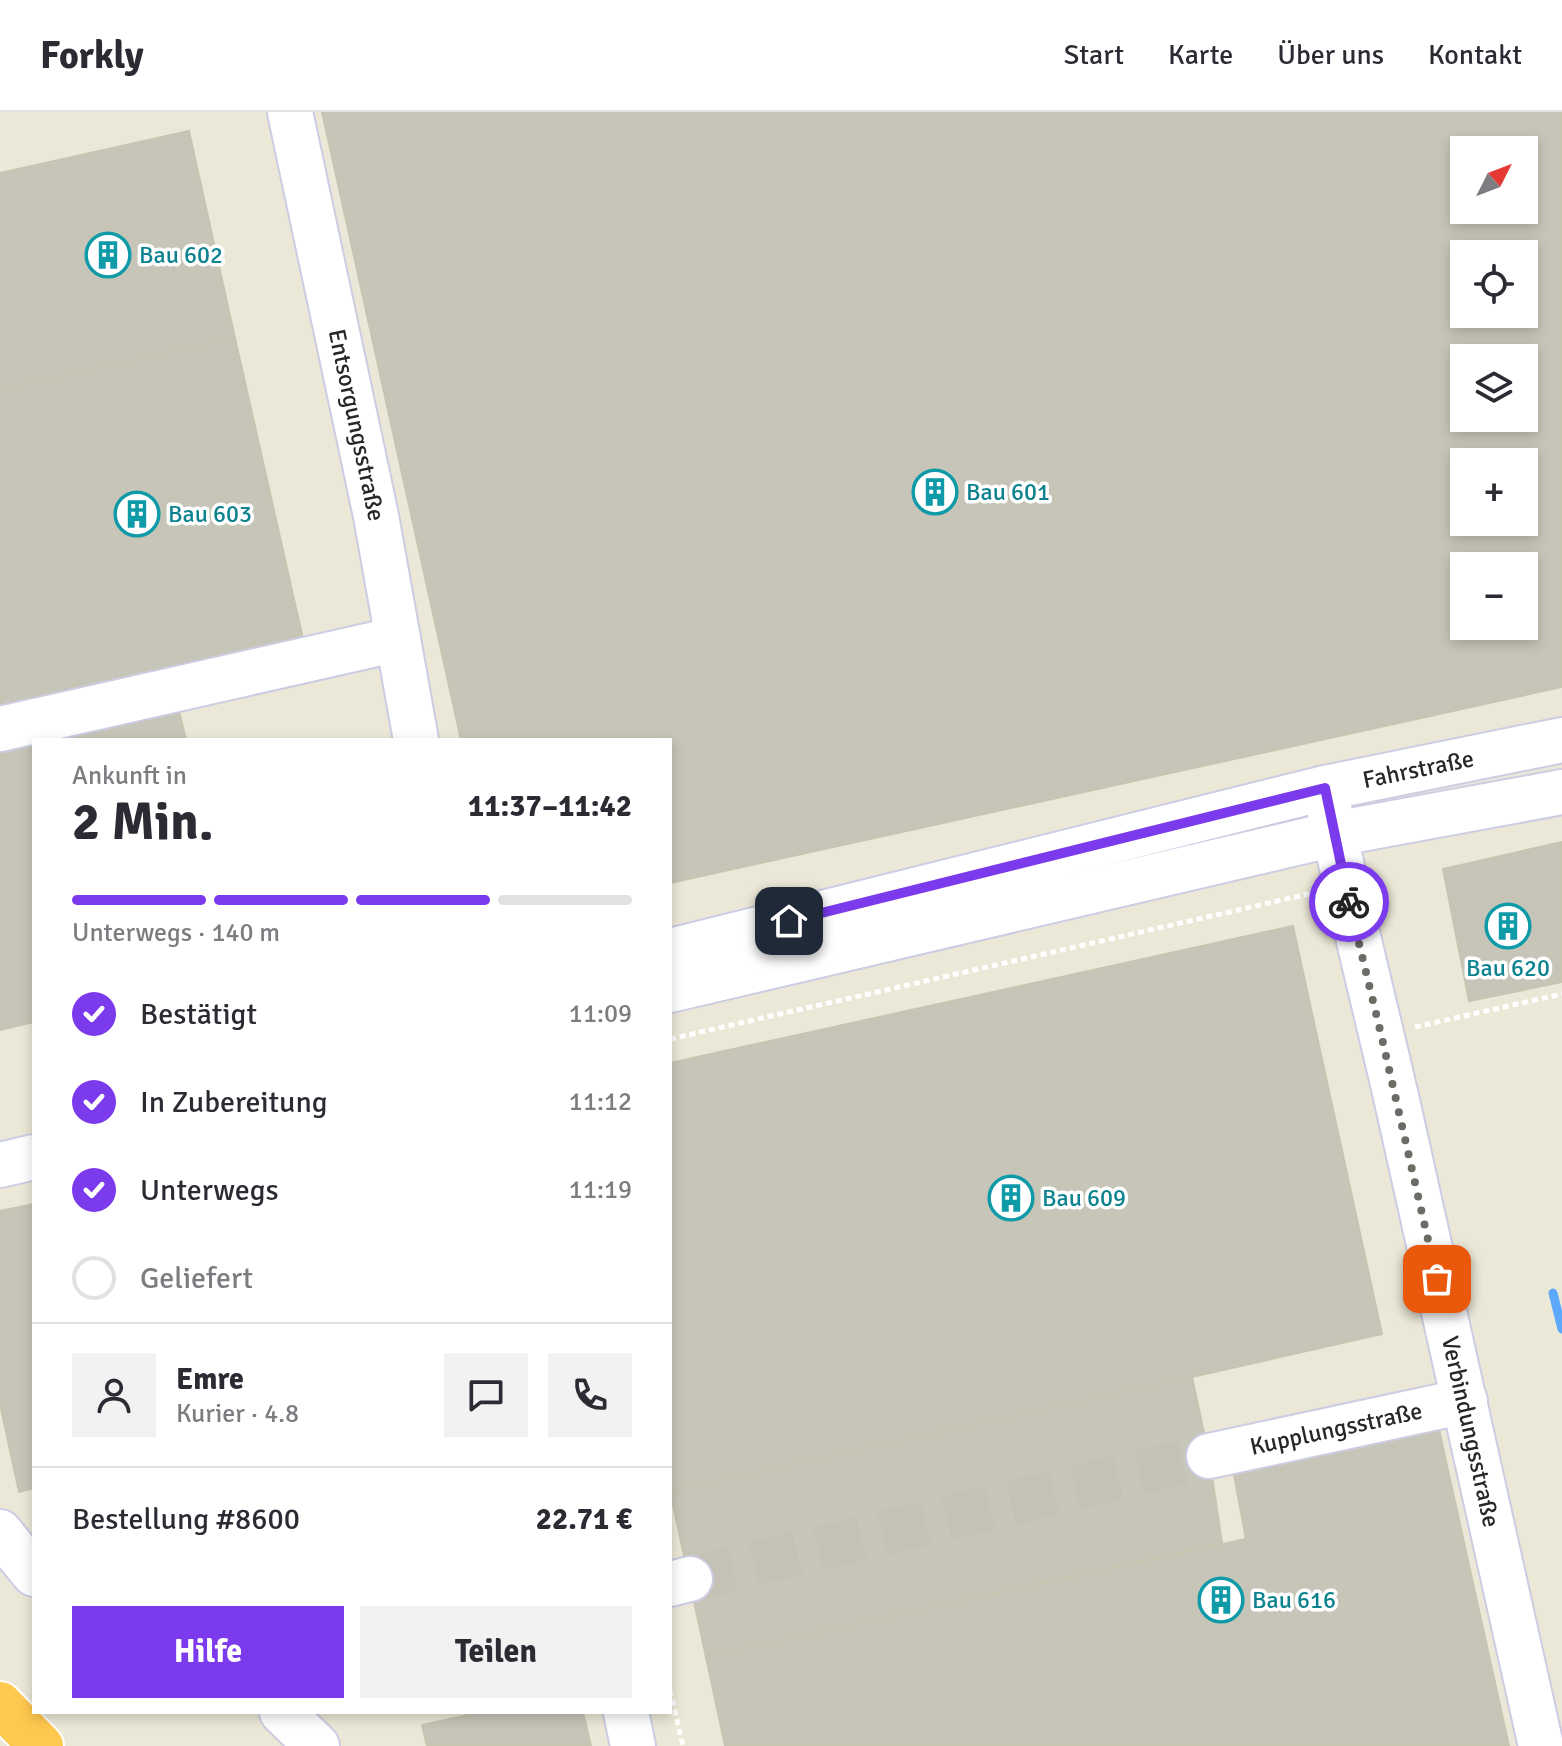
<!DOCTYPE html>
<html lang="de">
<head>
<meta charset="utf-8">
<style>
	body { margin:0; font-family:Signika,sans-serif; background:#f2f2f3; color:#2b2b33; height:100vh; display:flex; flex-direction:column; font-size:30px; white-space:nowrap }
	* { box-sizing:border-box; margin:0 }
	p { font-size:26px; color:#7c7c81 }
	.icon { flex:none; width:44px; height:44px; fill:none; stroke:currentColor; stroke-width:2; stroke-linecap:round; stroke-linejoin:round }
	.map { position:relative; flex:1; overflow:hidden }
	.drawer { position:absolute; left:32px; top:626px; width:640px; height:976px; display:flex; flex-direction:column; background:#fff; border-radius:0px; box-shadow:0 4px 12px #0003 }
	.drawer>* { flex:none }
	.needle { width:52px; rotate:48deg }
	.controls { position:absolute; left:1450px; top:24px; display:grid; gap:16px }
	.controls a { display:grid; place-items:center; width:88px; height:88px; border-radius:0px; background:#fff; box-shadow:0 4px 12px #0003; font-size:40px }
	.pin { position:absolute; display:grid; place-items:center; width:68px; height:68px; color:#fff; margin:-34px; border-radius:16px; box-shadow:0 4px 12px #0006 }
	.courier { position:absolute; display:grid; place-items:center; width:80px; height:80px; margin:-40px; border:6px solid #7c3aed; border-radius:50%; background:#fff; color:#222; box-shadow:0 2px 10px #0007 }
	.summary em { font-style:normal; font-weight:700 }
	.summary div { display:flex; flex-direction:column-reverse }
	.summary { display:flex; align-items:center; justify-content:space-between; height:136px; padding:0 40px }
	h1 { font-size:52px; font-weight:700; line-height:60px }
	.bar { display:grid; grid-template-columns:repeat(4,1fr); gap:12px 8px; align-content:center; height:96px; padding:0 40px }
	.bar i { height:10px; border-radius:6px; background:#e1e1e2 }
	.bar .current { background:#7c3aed }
	.bar p { grid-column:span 4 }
	.line { display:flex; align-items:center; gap:20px; padding:0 40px; border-top:2px solid #e1e1e2 }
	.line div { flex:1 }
	.round { display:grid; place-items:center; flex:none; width:84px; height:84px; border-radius:0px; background:#f2f2f3 }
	ol { padding:0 40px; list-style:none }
	li { display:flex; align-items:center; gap:24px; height:88px }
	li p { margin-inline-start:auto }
	li .icon { padding:8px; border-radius:50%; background:#7c3aed; color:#fff; stroke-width:4 }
	li:last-child { color:#7c7c81 }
	li i { width:44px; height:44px; border:4px solid #e1e1e2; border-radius:50% }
	.primary-button { display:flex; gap:16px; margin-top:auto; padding:16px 40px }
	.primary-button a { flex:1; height:92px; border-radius:0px; background:#7c3aed; color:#fff; font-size:32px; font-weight:700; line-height:92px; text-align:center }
	.primary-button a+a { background:#f2f2f3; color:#2b2b33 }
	header { display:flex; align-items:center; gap:48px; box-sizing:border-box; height:112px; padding:0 40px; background:#fff; border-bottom:2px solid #e1e1e2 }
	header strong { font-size:38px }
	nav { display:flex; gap:44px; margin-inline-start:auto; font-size:28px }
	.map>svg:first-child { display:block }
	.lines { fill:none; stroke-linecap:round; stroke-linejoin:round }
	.stream { stroke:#5ca8fc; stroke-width:9 }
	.building { fill:#c7c5b7; stroke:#c7c5b1; stroke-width:2; fill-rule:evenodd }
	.minor-tunnel { stroke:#c5c1b4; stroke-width:44; stroke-dasharray:44 22; stroke-linecap:butt }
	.minor-casing { stroke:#cdcce3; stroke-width:48 }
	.highway-casing { stroke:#fff; stroke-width:48 }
	.path { stroke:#fff; stroke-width:5; stroke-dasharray:6 4; stroke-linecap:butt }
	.minor { stroke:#fff; stroke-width:44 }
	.highway { stroke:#ffc84f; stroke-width:44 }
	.done { stroke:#6c6b65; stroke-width:8; stroke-dasharray:0 14.4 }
	.route { stroke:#7c3aed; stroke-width:10 }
	.labels { text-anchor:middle; stroke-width:7; stroke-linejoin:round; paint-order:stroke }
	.culture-label { font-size:24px; fill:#0d838f; stroke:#fff; text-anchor:start }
	.street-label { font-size:24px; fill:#272727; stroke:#fff }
</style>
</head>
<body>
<header>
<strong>Forkly</strong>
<nav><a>Start</a><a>Karte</a><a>Über uns</a><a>Kontakt</a></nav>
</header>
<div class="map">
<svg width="1562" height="1634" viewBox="0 0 1562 1634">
	<rect width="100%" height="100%" fill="#ece8d7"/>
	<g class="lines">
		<polyline class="stream" points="1553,1181 1562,1217"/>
	</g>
	<g class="building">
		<path d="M322,0H1562V575L670,771V628H461ZM1464,38H1524V98H1464ZM1464,142H1524V202H1464ZM1464,246H1524V306H1464ZM1464,350H1524V410H1464ZM1464,454H1524V514H1464Z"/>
		<polygon points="189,19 235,226 0,278 0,61"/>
		<polygon points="235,226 303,527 0,594 0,278"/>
		<polygon points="177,590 186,628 34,628 34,910 0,918 0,630"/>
		<polygon points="1562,730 1562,870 1469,889 1443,757"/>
		<polygon points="1293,814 1382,1222 1192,1265 670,1379 670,951"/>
		<polygon points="34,1092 34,1376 19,1380 0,1292 0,1099"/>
		<polygon points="1192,1265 1209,1344 1222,1431 706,1545 670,1379"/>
		<polygon points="1438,1313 1509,1634 725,1634 706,1545 1246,1427 1233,1358"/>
		<polygon points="481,1600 583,1600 591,1634 427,1634 422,1613"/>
	</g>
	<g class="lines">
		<polyline class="minor-tunnel" points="690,1467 1209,1344"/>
		<g class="minor-casing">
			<g id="minor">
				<path id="s1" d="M290,0L376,404L416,628"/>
				<polyline points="0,617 398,527"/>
				<path id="s2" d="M1325,676C1346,781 1373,885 1397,989C1445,1204 1493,1419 1541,1634"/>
				<path id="s3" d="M670,839L1325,676L1562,628"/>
				<polyline points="670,878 1334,722 1562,680"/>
				<polyline points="0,1053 34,1045"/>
				<path id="s4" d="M1209,1344L1465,1289"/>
				<polyline points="0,1420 34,1462"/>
				<polyline points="670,1472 690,1467"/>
				<polyline points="282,1600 317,1634"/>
				<polyline points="626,1600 633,1634"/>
			</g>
		</g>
		<g class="highway-casing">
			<polyline id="highway" points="0,1592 41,1634"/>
		</g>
		<g class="path">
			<polyline points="1415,915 1562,882"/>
			<polyline points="670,927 1313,781"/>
			<polyline points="670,1578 683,1634"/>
		</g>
		<use href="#minor" class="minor"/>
		<use href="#highway" class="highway"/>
	</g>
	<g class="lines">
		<polyline class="done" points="1349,790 1381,922 1437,1167"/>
		<polyline class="route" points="789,809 1325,676 1349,790"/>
	</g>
	<defs>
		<g id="building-ring" transform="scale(2.3)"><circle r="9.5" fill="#fff" stroke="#0f9aa8" stroke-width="1.5"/><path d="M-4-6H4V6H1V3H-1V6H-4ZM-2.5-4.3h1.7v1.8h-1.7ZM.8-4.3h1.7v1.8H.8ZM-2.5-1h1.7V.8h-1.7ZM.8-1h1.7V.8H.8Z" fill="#0f9aa8"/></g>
	</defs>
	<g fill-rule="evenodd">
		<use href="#building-ring" x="108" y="143"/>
		<use href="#building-ring" x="935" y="380"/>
		<use href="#building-ring" x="137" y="402"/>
		<use href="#building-ring" x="1508" y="814"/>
		<use href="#building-ring" x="1011" y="1086"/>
		<use href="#building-ring" x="1221" y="1488"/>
	</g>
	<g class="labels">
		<g class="culture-label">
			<text x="139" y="151">Bau 602</text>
			<text x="966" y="388">Bau 601</text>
			<text x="168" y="410">Bau 603</text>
			<text x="1508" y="864" text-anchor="middle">Bau 620</text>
			<text x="1042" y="1094">Bau 609</text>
			<text x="1252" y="1496">Bau 616</text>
		</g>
		<g class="street-label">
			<text dy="8" stroke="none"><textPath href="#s1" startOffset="320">Entsorgungsstraße</textPath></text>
			<text dy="8" stroke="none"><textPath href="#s3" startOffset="770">Fahrstraße</textPath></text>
			<text dy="8" stroke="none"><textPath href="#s4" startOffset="130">Kupplungsstraße</textPath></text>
			<text dy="8" stroke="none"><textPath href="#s2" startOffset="660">Verbindungsstraße</textPath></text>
		</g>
	</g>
</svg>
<div class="controls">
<a><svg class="needle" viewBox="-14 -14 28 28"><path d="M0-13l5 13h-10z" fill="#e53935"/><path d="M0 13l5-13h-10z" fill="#7c7c81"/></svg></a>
<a><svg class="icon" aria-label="locate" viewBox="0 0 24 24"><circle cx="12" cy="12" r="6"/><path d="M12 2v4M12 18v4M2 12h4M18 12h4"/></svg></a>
<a><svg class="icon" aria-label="layers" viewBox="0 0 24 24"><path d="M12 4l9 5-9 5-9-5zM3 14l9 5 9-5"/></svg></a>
<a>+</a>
<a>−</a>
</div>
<div class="pin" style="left:1437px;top:1167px;background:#ea580c"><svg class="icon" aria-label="bag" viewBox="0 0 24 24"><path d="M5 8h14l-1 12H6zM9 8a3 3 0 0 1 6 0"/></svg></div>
<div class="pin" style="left:789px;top:809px;background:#1f2937"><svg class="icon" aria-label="home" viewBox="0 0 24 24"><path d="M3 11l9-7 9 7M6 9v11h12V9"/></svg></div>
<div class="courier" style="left:1349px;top:790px"><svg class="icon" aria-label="bike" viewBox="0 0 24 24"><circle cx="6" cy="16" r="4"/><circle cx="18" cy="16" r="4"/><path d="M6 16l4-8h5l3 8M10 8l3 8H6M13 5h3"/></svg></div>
<section class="drawer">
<div class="summary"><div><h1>2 Min.</h1><p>Ankunft in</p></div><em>11:37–11:42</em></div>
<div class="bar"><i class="current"></i><i class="current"></i><i class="current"></i><i></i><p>Unterwegs · 140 m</p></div>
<ol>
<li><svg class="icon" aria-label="check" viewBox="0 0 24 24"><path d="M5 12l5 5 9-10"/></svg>Bestätigt<p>11:09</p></li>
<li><svg class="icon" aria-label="check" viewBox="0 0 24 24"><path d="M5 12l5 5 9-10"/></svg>In Zubereitung<p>11:12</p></li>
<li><svg class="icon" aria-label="check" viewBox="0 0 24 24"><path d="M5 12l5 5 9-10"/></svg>Unterwegs<p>11:19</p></li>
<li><i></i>Geliefert</li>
</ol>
<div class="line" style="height:144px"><a class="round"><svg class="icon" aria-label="person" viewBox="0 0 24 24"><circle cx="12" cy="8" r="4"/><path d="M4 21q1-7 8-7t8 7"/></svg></a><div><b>Emre</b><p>Kurier · 4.8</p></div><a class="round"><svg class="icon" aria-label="chat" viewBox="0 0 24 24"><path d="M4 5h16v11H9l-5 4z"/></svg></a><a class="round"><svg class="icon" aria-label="phone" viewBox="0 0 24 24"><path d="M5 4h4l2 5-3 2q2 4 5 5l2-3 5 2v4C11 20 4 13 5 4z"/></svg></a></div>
<div class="line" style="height:104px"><div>Bestellung #8600</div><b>22.71 €</b></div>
<div class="primary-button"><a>Hilfe</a><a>Teilen</a></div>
</section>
</div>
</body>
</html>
